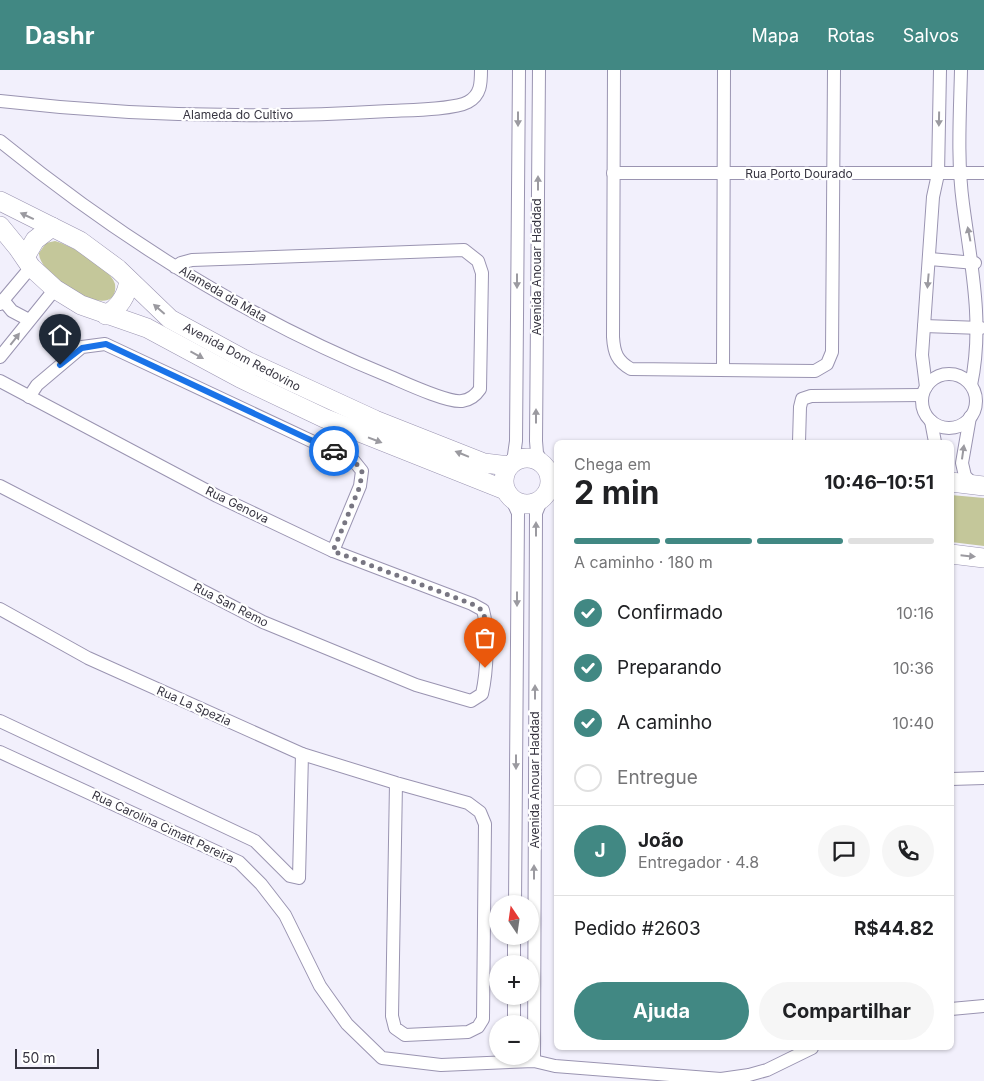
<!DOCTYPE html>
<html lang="pt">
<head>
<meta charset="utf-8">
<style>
	body { margin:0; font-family:Inter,sans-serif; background:#f6f6f6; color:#202124; height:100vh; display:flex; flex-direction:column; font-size:19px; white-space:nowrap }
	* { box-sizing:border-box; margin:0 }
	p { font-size:16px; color:#757577 }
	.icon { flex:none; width:28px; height:28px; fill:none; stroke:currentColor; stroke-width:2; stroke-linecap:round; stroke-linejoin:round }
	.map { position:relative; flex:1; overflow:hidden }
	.details { position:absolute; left:554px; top:370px; width:400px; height:610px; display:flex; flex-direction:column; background:#fff; border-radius:8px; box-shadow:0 1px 4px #0004 }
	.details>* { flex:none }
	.needle { width:32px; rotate:347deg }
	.tools { position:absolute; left:489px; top:825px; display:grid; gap:10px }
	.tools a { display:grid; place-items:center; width:50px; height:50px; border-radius:50%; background:#fff; box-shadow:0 1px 4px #0004; font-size:25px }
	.scale { position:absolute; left:15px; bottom:12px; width:84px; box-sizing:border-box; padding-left:5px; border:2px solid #373541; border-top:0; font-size:14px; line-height:18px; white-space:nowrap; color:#373541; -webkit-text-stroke:4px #fff; paint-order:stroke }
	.pin { position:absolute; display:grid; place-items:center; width:42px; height:42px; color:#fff; margin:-51px -21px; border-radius:50% 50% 50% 0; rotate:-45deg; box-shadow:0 0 5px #0007 }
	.pin .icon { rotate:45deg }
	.courier { position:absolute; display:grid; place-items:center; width:50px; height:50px; margin:-25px; border:4px solid #1a73e8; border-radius:50%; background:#fff; color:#222; box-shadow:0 1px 6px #0007 }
	.headline em { font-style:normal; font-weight:700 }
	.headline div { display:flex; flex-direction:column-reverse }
	.headline { display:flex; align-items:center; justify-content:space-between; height:85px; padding:0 20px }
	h1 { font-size:32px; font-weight:700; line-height:38px }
	.bar { display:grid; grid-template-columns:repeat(4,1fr); gap:8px 5px; align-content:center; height:60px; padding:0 20px }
	.bar i { height:6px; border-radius:4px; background:#e0e0e0 }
	.bar .on { background:#418883 }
	.bar p { grid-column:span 4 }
	.line { display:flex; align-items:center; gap:12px; padding:0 20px; border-top:1px solid #e0e0e0 }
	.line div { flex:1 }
	.round { display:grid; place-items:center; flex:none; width:52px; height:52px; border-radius:26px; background:#f6f6f6 }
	ol { padding:0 20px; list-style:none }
	li { display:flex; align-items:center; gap:15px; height:55px }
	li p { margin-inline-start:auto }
	li .icon { padding:5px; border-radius:50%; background:#418883; color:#fff; stroke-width:4 }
	li:last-child { color:#757577 }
	li i { width:28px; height:28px; border:2px solid #e0e0e0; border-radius:50% }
	.button { display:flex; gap:10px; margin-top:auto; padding:10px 20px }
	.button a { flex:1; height:58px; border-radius:30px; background:#418883; color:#fff; font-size:20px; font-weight:700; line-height:58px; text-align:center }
	.button a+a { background:#f6f6f6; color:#202124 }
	header { display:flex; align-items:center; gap:30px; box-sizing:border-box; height:70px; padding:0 25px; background:#418883; color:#fff }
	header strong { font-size:24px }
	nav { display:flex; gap:28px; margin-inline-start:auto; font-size:18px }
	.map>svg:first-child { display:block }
	.green { fill:#c4c79a }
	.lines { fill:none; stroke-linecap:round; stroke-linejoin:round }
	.street-casing { stroke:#9a94b1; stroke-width:14 }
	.secondary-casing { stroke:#9a94b1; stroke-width:20 }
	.street { stroke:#fff; stroke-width:12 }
	.secondary { stroke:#fff; stroke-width:19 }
	.oneway { fill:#9b9aa0 }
	.done { stroke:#787682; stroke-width:5; stroke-dasharray:0 9 }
	.route { stroke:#1a73e8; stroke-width:6 }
	.labels { text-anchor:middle; stroke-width:4.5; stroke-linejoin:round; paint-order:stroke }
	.street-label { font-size:12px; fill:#373541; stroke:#fff }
</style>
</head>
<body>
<header>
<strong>Dashr</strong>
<nav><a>Mapa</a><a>Rotas</a><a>Salvos</a></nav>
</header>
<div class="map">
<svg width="984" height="1011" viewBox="0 0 984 1011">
	<rect width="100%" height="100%" fill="#f2f0fc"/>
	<g class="green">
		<path d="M55,171C72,176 109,196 115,214C120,257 38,207 39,183L46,173Z"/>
		<polygon points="951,425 984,428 984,476 951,472"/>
	</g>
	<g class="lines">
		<g class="street-casing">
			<g id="street">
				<polyline points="539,0 536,371 537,383 542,393"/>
				<path d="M614,0L613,267C614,283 617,291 631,299L815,301L827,294L832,282L834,0"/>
				<path d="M961,0C960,44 957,90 963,134C971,195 984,254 971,315"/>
				<path d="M0,31C130,46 259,49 389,41C407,40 453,40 468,32C481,25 481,13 481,0"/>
				<path d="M0,71C119,168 248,249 391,307C405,313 448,333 462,331C470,330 476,325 480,319L482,203L478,191L464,180L192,190L181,193L175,197"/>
				<polyline points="613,103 984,103"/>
				<polyline points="930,189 975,193"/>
				<polyline points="3,230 12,241 29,250"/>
				<polyline points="0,234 31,197"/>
				<polyline points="924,256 981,258"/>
				<polyline points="0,287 55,219"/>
				<polyline points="723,300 724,0"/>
				<circle cx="949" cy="331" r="27"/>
				<path d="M0,311L217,426L333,481L472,534L483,540C489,562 487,602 482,624L471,631L416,615L263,552L0,416"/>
				<polyline points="926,317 922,285 933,127 938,104 940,0"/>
				<polyline points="29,327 37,315 82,277 105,274 354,391 362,401 360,416 333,481"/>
				<polyline points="970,347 962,393 965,406 973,414"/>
				<polyline points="931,351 935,372"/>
				<polyline points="799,372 800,337 802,329 811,326 922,325"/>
				<polyline points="513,392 516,371 519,0"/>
				<polyline points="512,430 518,443 515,834"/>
				<polyline points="0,539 88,588 302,684 396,713 468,733 480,742 485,754 483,949 478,957 468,962 405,965 395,958 392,946 396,713"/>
				<polyline points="0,651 255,771 290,806 299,808 302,684"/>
				<polyline points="0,682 239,792 261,814 285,845 320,916 347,954 382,988 441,995 534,991 555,996 721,1009 749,1005 767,1000 812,978"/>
				<polyline points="951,709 984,708"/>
				<polyline points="514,894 514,866"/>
				<polyline points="951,939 984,936"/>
				<polyline points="514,954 514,926"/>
				<polyline points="534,991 536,443 541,431"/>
			</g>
		</g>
		<g class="secondary-casing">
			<g id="secondary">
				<polyline points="0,131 80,171 118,199 170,249 249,292 375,350 484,393 509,396"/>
				<polyline points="0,156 18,178 31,197 55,219 81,235 147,258 240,308 324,348 505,420"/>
				<polyline points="25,187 35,170 52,157"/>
				<path d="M106,245C120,237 127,226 129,210"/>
				<circle cx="527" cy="411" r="23"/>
				<polyline points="951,412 984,416"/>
				<polyline points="951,484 984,488"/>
			</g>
		</g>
		<use href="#street" class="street"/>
		<use href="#secondary" class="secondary"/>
	</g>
	<defs><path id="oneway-solid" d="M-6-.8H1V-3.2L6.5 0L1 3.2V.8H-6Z" transform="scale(1.25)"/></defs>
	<g class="oneway">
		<use href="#oneway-solid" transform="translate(518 49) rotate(90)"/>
		<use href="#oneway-solid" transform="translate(939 49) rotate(91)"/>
		<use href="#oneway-solid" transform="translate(538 113) rotate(-90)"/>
		<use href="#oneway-solid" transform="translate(27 146) rotate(-155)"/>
		<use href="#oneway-solid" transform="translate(969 164) rotate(-101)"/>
		<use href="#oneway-solid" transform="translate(517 211) rotate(90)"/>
		<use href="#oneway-solid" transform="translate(928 211) rotate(95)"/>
		<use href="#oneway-solid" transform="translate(159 239) rotate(-139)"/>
		<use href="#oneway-solid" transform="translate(15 269) rotate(-52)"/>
		<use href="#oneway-solid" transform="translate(197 285) rotate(29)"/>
		<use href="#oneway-solid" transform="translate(536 346) rotate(-90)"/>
		<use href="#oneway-solid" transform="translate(375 370) rotate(21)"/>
		<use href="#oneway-solid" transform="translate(963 382) rotate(-82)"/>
		<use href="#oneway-solid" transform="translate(462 384) rotate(-158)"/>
		<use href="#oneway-solid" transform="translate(536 459) rotate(-90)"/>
		<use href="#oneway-solid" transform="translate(968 486) rotate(6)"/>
		<use href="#oneway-solid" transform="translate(517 529) rotate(90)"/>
		<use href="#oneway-solid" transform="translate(535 622) rotate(-90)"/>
		<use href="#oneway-solid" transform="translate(516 692) rotate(90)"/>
		<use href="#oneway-solid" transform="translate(534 802) rotate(-90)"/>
	</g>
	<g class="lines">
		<polyline class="done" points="334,381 354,391 362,401 360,416 333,481 472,534 482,540 486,551 485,598"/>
		<polyline class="route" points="60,295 82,278 106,274 334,381"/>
	</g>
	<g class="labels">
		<g class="street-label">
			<text x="238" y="49">Alameda do Cultivo</text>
			<text x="799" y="108">Rua Porto Dourado</text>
			<text transform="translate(537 197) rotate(-90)" y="4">Avenida Anouar Haddad</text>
			<text transform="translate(223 224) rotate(30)" y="4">Alameda da Mata</text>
			<text transform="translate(242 287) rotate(28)" y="4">Avenida Dom Redovino</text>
			<text transform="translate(237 435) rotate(26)" y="4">Rua Genova</text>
			<text transform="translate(231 535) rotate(27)" y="4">Rua San Remo</text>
			<text transform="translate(194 636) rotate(24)" y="4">Rua La Spezia</text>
			<text transform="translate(535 710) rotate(-90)" y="4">Avenida Anouar Haddad</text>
			<text transform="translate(163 757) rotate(25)" y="4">Rua Carolina Cimatt Pereira</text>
		</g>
	</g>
</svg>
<div class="tools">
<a><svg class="needle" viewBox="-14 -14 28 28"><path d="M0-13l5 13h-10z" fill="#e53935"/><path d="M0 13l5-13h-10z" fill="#757577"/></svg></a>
<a>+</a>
<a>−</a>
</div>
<div class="scale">50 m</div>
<div class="pin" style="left:485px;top:598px;background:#ea580c"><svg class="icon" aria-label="bag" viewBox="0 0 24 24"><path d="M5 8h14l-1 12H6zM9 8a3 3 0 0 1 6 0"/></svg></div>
<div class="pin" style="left:60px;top:295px;background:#1f2937"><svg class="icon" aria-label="home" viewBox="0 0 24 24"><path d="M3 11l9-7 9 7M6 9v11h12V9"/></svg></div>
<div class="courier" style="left:334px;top:381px"><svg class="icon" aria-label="car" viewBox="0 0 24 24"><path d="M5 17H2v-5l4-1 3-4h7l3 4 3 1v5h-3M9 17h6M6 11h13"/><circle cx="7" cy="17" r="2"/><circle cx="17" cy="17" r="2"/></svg></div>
<section class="details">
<div class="headline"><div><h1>2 min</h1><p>Chega em</p></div><em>10:46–10:51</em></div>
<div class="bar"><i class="on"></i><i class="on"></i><i class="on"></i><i></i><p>A caminho · 180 m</p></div>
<ol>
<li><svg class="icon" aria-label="check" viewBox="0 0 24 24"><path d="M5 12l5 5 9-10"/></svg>Confirmado<p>10:16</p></li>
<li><svg class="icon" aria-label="check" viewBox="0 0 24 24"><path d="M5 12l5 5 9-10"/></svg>Preparando<p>10:36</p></li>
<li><svg class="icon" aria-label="check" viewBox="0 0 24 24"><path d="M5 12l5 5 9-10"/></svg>A caminho<p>10:40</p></li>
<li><i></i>Entregue</li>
</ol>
<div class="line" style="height:90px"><b class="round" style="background:#418883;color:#fff">J</b><div><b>João</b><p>Entregador · 4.8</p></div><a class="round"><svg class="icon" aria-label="chat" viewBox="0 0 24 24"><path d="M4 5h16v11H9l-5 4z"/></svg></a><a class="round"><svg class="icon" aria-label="phone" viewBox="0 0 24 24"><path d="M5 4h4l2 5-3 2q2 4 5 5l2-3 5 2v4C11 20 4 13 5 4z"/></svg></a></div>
<div class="line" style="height:65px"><div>Pedido #2603</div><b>R$44.82</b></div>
<div class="button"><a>Ajuda</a><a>Compartilhar</a></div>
</section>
</div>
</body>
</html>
